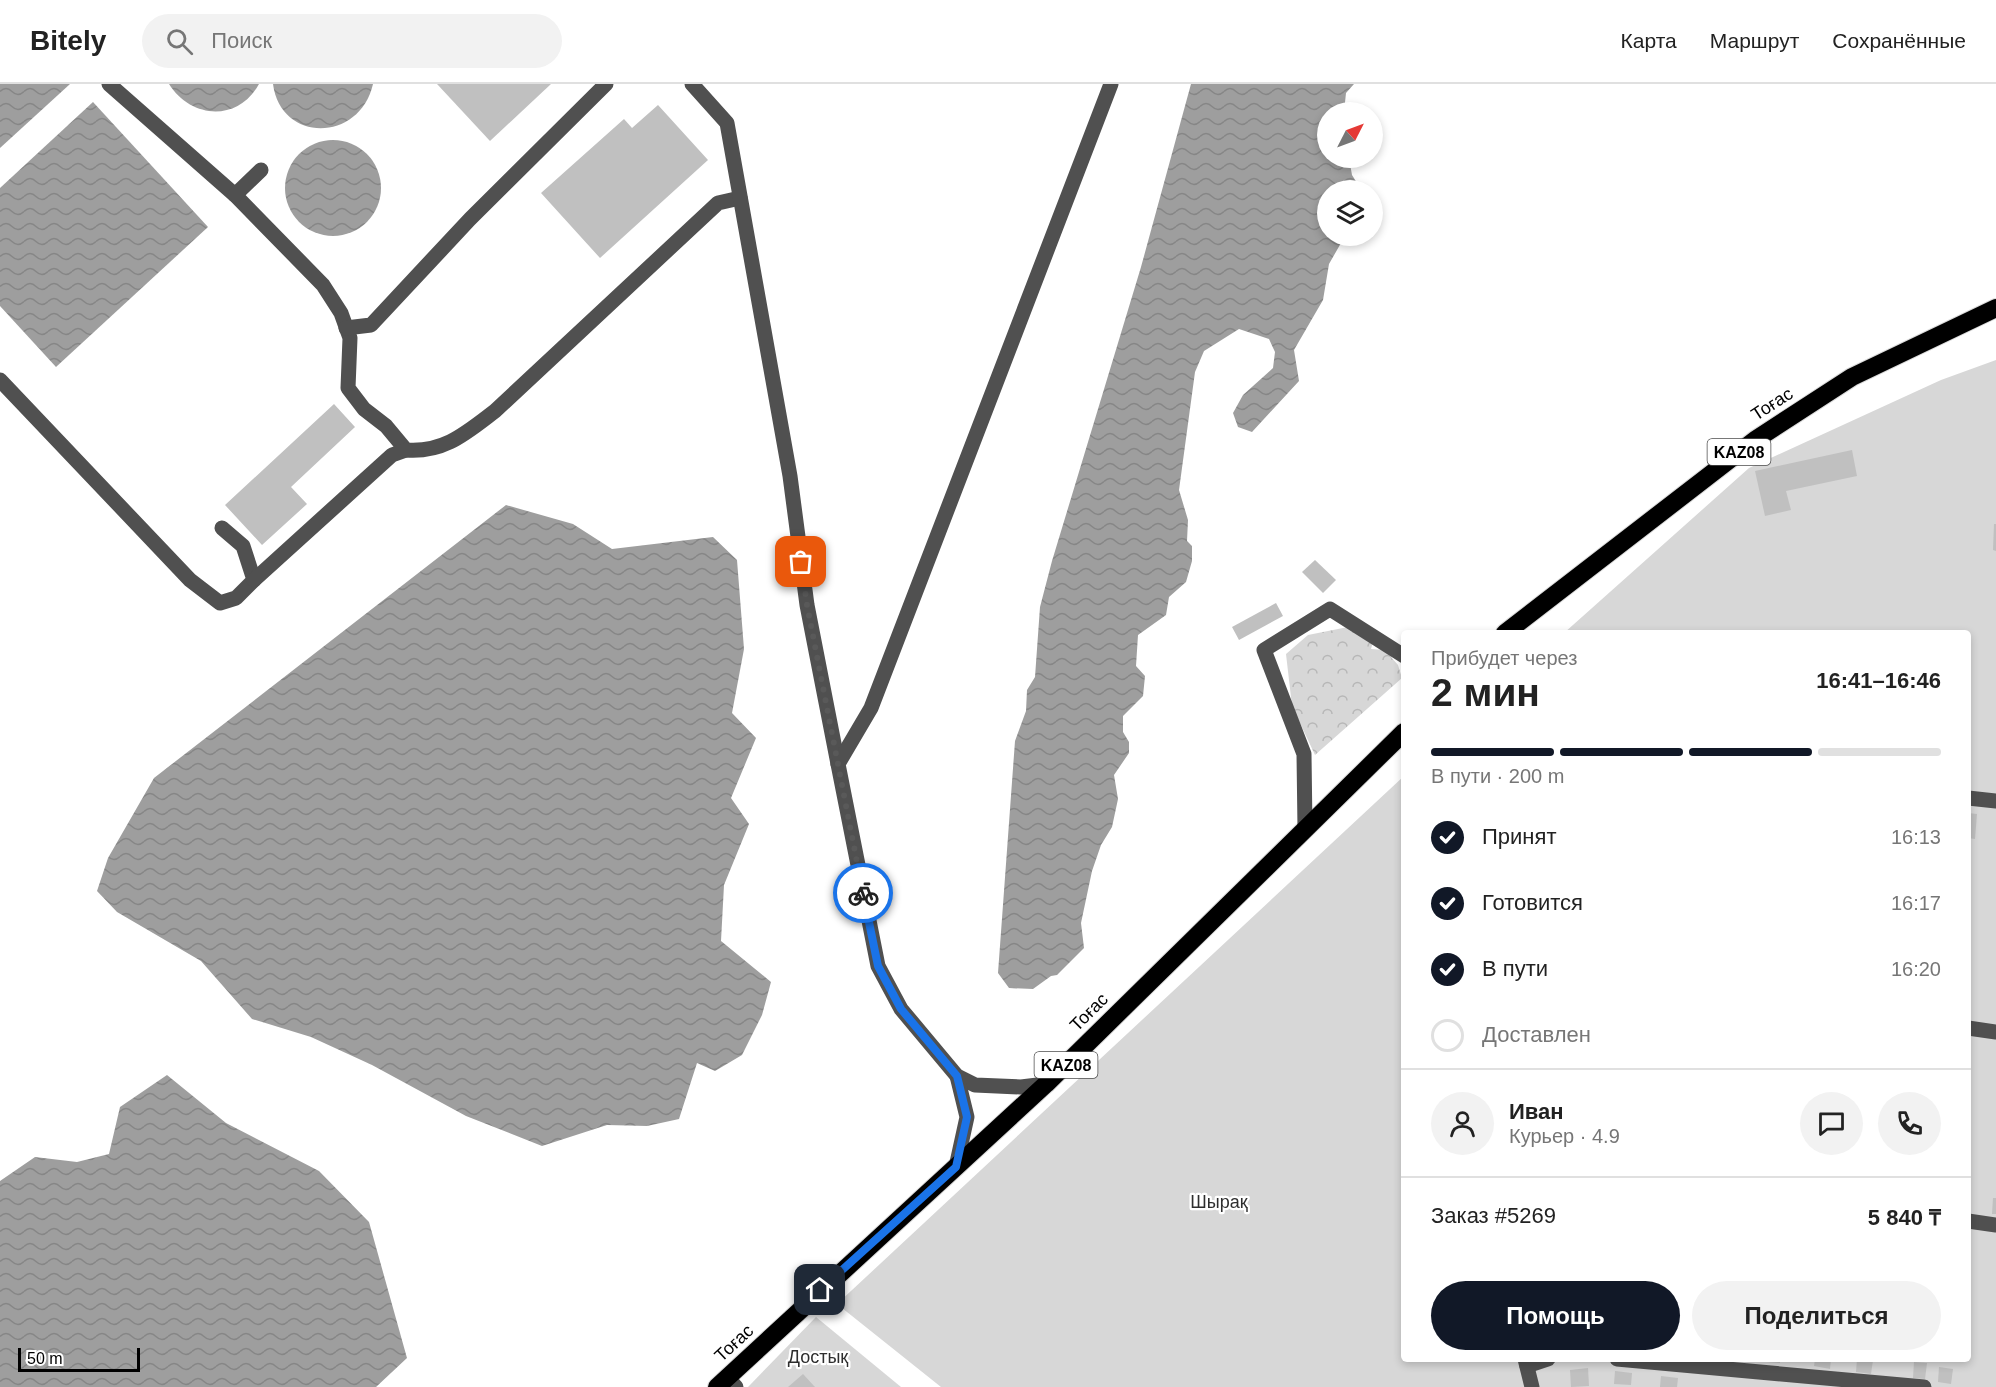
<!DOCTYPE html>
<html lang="ru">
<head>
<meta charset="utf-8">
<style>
	body { margin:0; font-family:Helvetica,sans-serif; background:#f2f2f2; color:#222; height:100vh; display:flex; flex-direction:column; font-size:22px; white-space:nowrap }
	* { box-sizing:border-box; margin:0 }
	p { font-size:20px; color:#767676 }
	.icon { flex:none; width:33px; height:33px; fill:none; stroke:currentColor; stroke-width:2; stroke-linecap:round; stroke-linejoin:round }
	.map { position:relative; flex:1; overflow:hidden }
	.side { position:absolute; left:1401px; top:546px; width:570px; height:732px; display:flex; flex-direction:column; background:#fff; border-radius:6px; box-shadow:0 3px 9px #0003 }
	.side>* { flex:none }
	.needle { width:39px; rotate:48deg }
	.controls { position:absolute; left:1317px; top:18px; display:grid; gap:12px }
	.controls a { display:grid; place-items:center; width:66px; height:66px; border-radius:50%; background:#fff; box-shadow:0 3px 9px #0003; font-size:30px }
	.scale { position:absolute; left:18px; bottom:15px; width:122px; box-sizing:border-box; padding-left:6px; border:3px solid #000; border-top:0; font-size:16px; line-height:21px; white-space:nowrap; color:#000; -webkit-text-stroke:4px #fff; paint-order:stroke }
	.pin { position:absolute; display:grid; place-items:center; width:51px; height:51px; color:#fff; margin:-26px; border-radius:12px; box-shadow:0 3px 9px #0006 }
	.courier { position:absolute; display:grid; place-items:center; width:60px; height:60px; margin:-30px; border:4px solid #1a73e8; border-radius:50%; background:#fff; color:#222; box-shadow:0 2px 8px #0007 }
	.summary em { font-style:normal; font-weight:700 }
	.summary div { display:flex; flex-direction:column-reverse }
	.summary { display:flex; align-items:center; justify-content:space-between; height:102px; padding:0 30px }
	h1 { font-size:39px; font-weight:700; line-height:45px }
	.bar { display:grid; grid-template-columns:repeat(4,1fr); gap:9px 6px; align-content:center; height:72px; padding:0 30px }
	.bar i { height:8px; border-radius:4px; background:#e0e0e0 }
	.bar .active { background:#111827 }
	.bar p { grid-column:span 4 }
	.line { display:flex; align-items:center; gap:15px; padding:0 30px; border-top:2px solid #e0e0e0 }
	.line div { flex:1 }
	.round { display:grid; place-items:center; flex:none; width:63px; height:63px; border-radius:32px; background:#f2f2f2 }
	ol { padding:0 30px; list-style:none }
	li { display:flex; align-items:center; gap:18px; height:66px }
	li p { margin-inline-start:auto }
	li .icon { padding:6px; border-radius:50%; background:#111827; color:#fff; stroke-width:4 }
	li:last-child { color:#767676 }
	li i { width:33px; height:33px; border:3px solid #e0e0e0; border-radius:50% }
	.primary-button { display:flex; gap:12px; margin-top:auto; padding:12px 30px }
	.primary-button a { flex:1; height:69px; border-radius:36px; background:#111827; color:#fff; font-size:24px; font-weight:700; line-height:69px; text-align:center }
	.primary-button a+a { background:#f2f2f2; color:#222 }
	header { display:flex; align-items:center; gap:36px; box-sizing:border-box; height:84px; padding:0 30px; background:#fff; border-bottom:2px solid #e0e0e0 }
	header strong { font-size:28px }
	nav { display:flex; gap:33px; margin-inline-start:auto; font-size:21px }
	.search { width:420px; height:54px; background:#f2f2f2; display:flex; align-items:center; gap:15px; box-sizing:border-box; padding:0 21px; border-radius:33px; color:#767676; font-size:22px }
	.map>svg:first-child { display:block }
	.green { fill:#d7d7d7 }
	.forest { fill:url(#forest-crowns) }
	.water { fill:url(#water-waves) }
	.building { fill:#c0c0c0 }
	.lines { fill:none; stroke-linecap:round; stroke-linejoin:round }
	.highway-casing { stroke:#dbdbdb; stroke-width:20 }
	.minor { stroke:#505050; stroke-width:15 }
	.highway { stroke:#000; stroke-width:18 }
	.done { stroke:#595959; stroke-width:6; stroke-dasharray:0 10.8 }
	.route { stroke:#1a73e8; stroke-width:8 }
	.labels { text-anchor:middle; stroke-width:4.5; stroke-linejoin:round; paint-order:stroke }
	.shield { fill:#fff; stroke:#4c4c4c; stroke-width:1.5 }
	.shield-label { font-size:16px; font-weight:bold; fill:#000 }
	.street-label { font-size:18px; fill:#000; stroke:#fff }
	.park-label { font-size:18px; fill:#2e2e2e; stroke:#fff }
</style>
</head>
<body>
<header>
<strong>Bitely</strong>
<div class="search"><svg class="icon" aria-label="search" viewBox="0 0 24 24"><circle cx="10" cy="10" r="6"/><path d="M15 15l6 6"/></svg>Поиск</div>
<nav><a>Карта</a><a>Маршрут</a><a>Сохранённые</a></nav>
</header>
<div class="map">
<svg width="1996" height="1303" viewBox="0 0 1996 1303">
	<defs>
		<pattern id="forest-crowns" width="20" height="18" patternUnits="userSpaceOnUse" patternTransform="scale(1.5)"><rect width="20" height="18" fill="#d7d7d7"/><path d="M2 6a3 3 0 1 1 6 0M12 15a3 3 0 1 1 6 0" fill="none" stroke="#b7b7b7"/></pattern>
		<pattern id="water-waves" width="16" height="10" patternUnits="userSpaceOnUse" patternTransform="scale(1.5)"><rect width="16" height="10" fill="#9e9e9e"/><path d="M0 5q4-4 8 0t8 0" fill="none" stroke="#868686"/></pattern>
	</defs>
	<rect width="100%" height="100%" fill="#fff"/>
	<g class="green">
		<polygon points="1996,276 1996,1303 941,1303 837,1220 1404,692 1404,1275 1968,1275 1968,549 1564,549 1749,384 1941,296"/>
		<polygon points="816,1233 901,1303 748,1303"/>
	</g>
	<polygon class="forest" points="1348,543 1373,558 1371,565 1385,566 1398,581 1402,594 1315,671 1292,622 1286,570 1308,551"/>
	<g class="water">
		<polygon points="0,0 70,0 0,64"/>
		<path d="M169,0H259C238,38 191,35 169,0Z"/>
		<path d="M273,0H373C360,58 281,60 273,0Z"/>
		<polygon points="1191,0 1354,0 1346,9 1344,28 1328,28 1328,74 1349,74 1352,91 1357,99 1353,106 1328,106 1328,152 1345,152 1329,180 1323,216 1294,266 1299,297 1252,348 1238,343 1233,329 1243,311 1273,284 1275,268 1269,255 1239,245 1204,267 1195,288 1179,406 1188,436 1187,457 1192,462 1192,477 1186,498 1169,513 1166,531 1138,551 1136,582 1145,592 1143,612 1123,632 1123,648 1129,658 1129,669 1114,691 1118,715 1112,743 1101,761 1092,787 1081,839 1084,864 1057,891 1051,892 1033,905 1009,904 998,889 1015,657 1026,627 1027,606 1035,593 1040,523 1052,477 1141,183"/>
		<polygon points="93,18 208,143 56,283 0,222 0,104"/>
		<circle cx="333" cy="104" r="48"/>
		<polygon points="506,421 573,440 612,465 713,453 737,476 744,565 732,629 756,654 731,714 749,740 724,801 721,857 771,898 762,931 742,971 715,987 697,979 679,1035 647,1042 607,1041 542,1062 466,1032 372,981 311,953 252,935 201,877 117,828 97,807 108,774 154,694"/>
		<polygon points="167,991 226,1039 319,1087 369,1138 407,1274 376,1303 0,1303 0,1097 35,1073 77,1078 109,1070 120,1023"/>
	</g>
	<g class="building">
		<polygon points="437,0 551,0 490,57"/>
		<polygon points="658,21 708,76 600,174 541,109 624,35 632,44"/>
		<polygon points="334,320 355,343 291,403 307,420 262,461 225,421"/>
		<polygon points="1852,366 1857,392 1786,407 1791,426 1765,432 1755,387"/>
		<polygon points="1994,440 1996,440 1996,467 1993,466"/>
		<polygon points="1315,476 1336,496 1323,509 1302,488"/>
		<polygon points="1276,519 1283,532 1239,556 1232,543"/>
		<polygon points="1968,729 1977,730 1975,755 1968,754"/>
		<polygon points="1993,1114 1996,1114 1996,1130 1992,1130"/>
		<polygon points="1768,1275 1780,1275 1780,1279 1767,1278"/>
		<polygon points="1815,1275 1831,1275 1830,1285 1814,1282"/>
		<polygon points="1857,1275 1873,1276 1871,1290 1856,1288"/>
		<polygon points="1914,1278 1927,1279 1925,1295 1913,1294"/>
		<polygon points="1939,1283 1953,1285 1951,1300 1938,1298"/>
		<polygon points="1588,1284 1589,1302 1571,1303 1570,1286"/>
		<polygon points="1615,1287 1632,1289 1631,1301 1614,1300"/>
		<polygon points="803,1290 815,1303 788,1303"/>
		<polygon points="1661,1292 1678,1294 1677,1303 1660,1303"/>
	</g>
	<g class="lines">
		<g class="highway-casing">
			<g id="highway">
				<polyline points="1505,549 1755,356 1852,293 1996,224"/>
				<polyline points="717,1303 1046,1000 1404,648"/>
			</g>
		</g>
		<g class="minor">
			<path d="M109,0L235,111L323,201L341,229L350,254L348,304L364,325L386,342L406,366C444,369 466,349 495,327L718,119L740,114"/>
			<polyline points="692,0 727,39 790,392 807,521 838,680"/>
			<polyline points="235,111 261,86"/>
			<polyline points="346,244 371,241 470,135 606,0"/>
			<polyline points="0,296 190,496 220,519 236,514 254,496 243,462 222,444"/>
			<polyline points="254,496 392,371 406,366"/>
			<polyline points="1968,714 1996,717"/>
			<polyline points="1305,745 1304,670 1264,566 1330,525 1404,572"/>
			<polyline points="1968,944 1996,948"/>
			<polyline points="1046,1000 1021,1003 975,1001 957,992 901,925 878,882 838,680 871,624 1111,0"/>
			<polyline points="956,1083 967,1033 957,992"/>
			<polyline points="1968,1137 1996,1141"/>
			<polyline points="1525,1275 1532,1303"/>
			<polyline points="1617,1275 1924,1303"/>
			<polyline points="1527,1282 1548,1275"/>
			<polyline points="727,1293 736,1303"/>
		</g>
		<use href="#highway" class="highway"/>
	</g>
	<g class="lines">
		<polyline class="done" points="801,478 807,521 863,809"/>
		<polyline class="route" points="820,1206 956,1083 967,1033 957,992 901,925 878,882 863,809"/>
	</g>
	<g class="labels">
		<g class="shield">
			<rect x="1707.5" y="355" width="63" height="26" rx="4.5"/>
			<rect x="1034.5" y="968" width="63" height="26" rx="4.5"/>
		</g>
		<g class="shield-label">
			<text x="1739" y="374">KAZ08</text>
			<text x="1066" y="987">KAZ08</text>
		</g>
		<g class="street-label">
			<text transform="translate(1772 320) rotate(-33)" y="6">Тоғас</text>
			<text transform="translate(1089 928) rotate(-45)" y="6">Тоғас</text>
			<text transform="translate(734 1259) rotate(-43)" y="6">Тоғас</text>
		</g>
		<g class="park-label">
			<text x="1219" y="1124">Шырақ</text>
			<text x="818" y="1279">Достық</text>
		</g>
	</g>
</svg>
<div class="controls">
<a><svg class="needle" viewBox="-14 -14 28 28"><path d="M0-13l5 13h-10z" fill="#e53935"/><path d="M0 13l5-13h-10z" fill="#767676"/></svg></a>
<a><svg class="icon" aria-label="layers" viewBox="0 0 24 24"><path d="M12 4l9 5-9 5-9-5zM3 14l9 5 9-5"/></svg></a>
</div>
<div class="scale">50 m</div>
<div class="pin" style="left:801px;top:478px;background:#ea580c"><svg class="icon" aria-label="bag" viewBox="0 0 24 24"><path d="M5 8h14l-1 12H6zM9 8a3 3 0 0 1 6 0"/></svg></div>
<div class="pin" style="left:820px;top:1206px;background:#1f2937"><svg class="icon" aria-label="home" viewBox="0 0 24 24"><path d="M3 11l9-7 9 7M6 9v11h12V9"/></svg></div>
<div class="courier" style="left:863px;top:809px"><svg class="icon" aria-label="bike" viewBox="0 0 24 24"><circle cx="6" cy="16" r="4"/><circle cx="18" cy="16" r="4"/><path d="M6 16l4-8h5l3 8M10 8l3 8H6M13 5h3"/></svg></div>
<section class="side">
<div class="summary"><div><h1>2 мин</h1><p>Прибудет через</p></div><em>16:41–16:46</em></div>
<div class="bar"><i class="active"></i><i class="active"></i><i class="active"></i><i></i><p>В пути · 200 m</p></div>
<ol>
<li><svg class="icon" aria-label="check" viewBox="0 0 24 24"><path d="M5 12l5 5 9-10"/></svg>Принят<p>16:13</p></li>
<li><svg class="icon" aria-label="check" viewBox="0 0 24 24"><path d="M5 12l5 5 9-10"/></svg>Готовится<p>16:17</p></li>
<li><svg class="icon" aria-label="check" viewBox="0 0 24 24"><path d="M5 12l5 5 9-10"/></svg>В пути<p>16:20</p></li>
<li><i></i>Доставлен</li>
</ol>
<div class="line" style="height:108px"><a class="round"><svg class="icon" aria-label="person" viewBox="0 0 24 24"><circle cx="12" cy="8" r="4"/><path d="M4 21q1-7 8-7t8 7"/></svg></a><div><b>Иван</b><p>Курьер · 4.9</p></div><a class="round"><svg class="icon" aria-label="chat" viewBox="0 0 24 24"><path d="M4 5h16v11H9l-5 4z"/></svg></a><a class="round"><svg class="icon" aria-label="phone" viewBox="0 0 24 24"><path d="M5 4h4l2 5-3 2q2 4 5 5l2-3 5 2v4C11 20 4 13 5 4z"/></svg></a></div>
<div class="line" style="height:78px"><div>Заказ #5269</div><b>5 840 ₸</b></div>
<div class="primary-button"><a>Помощь</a><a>Поделиться</a></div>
</section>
</div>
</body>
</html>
